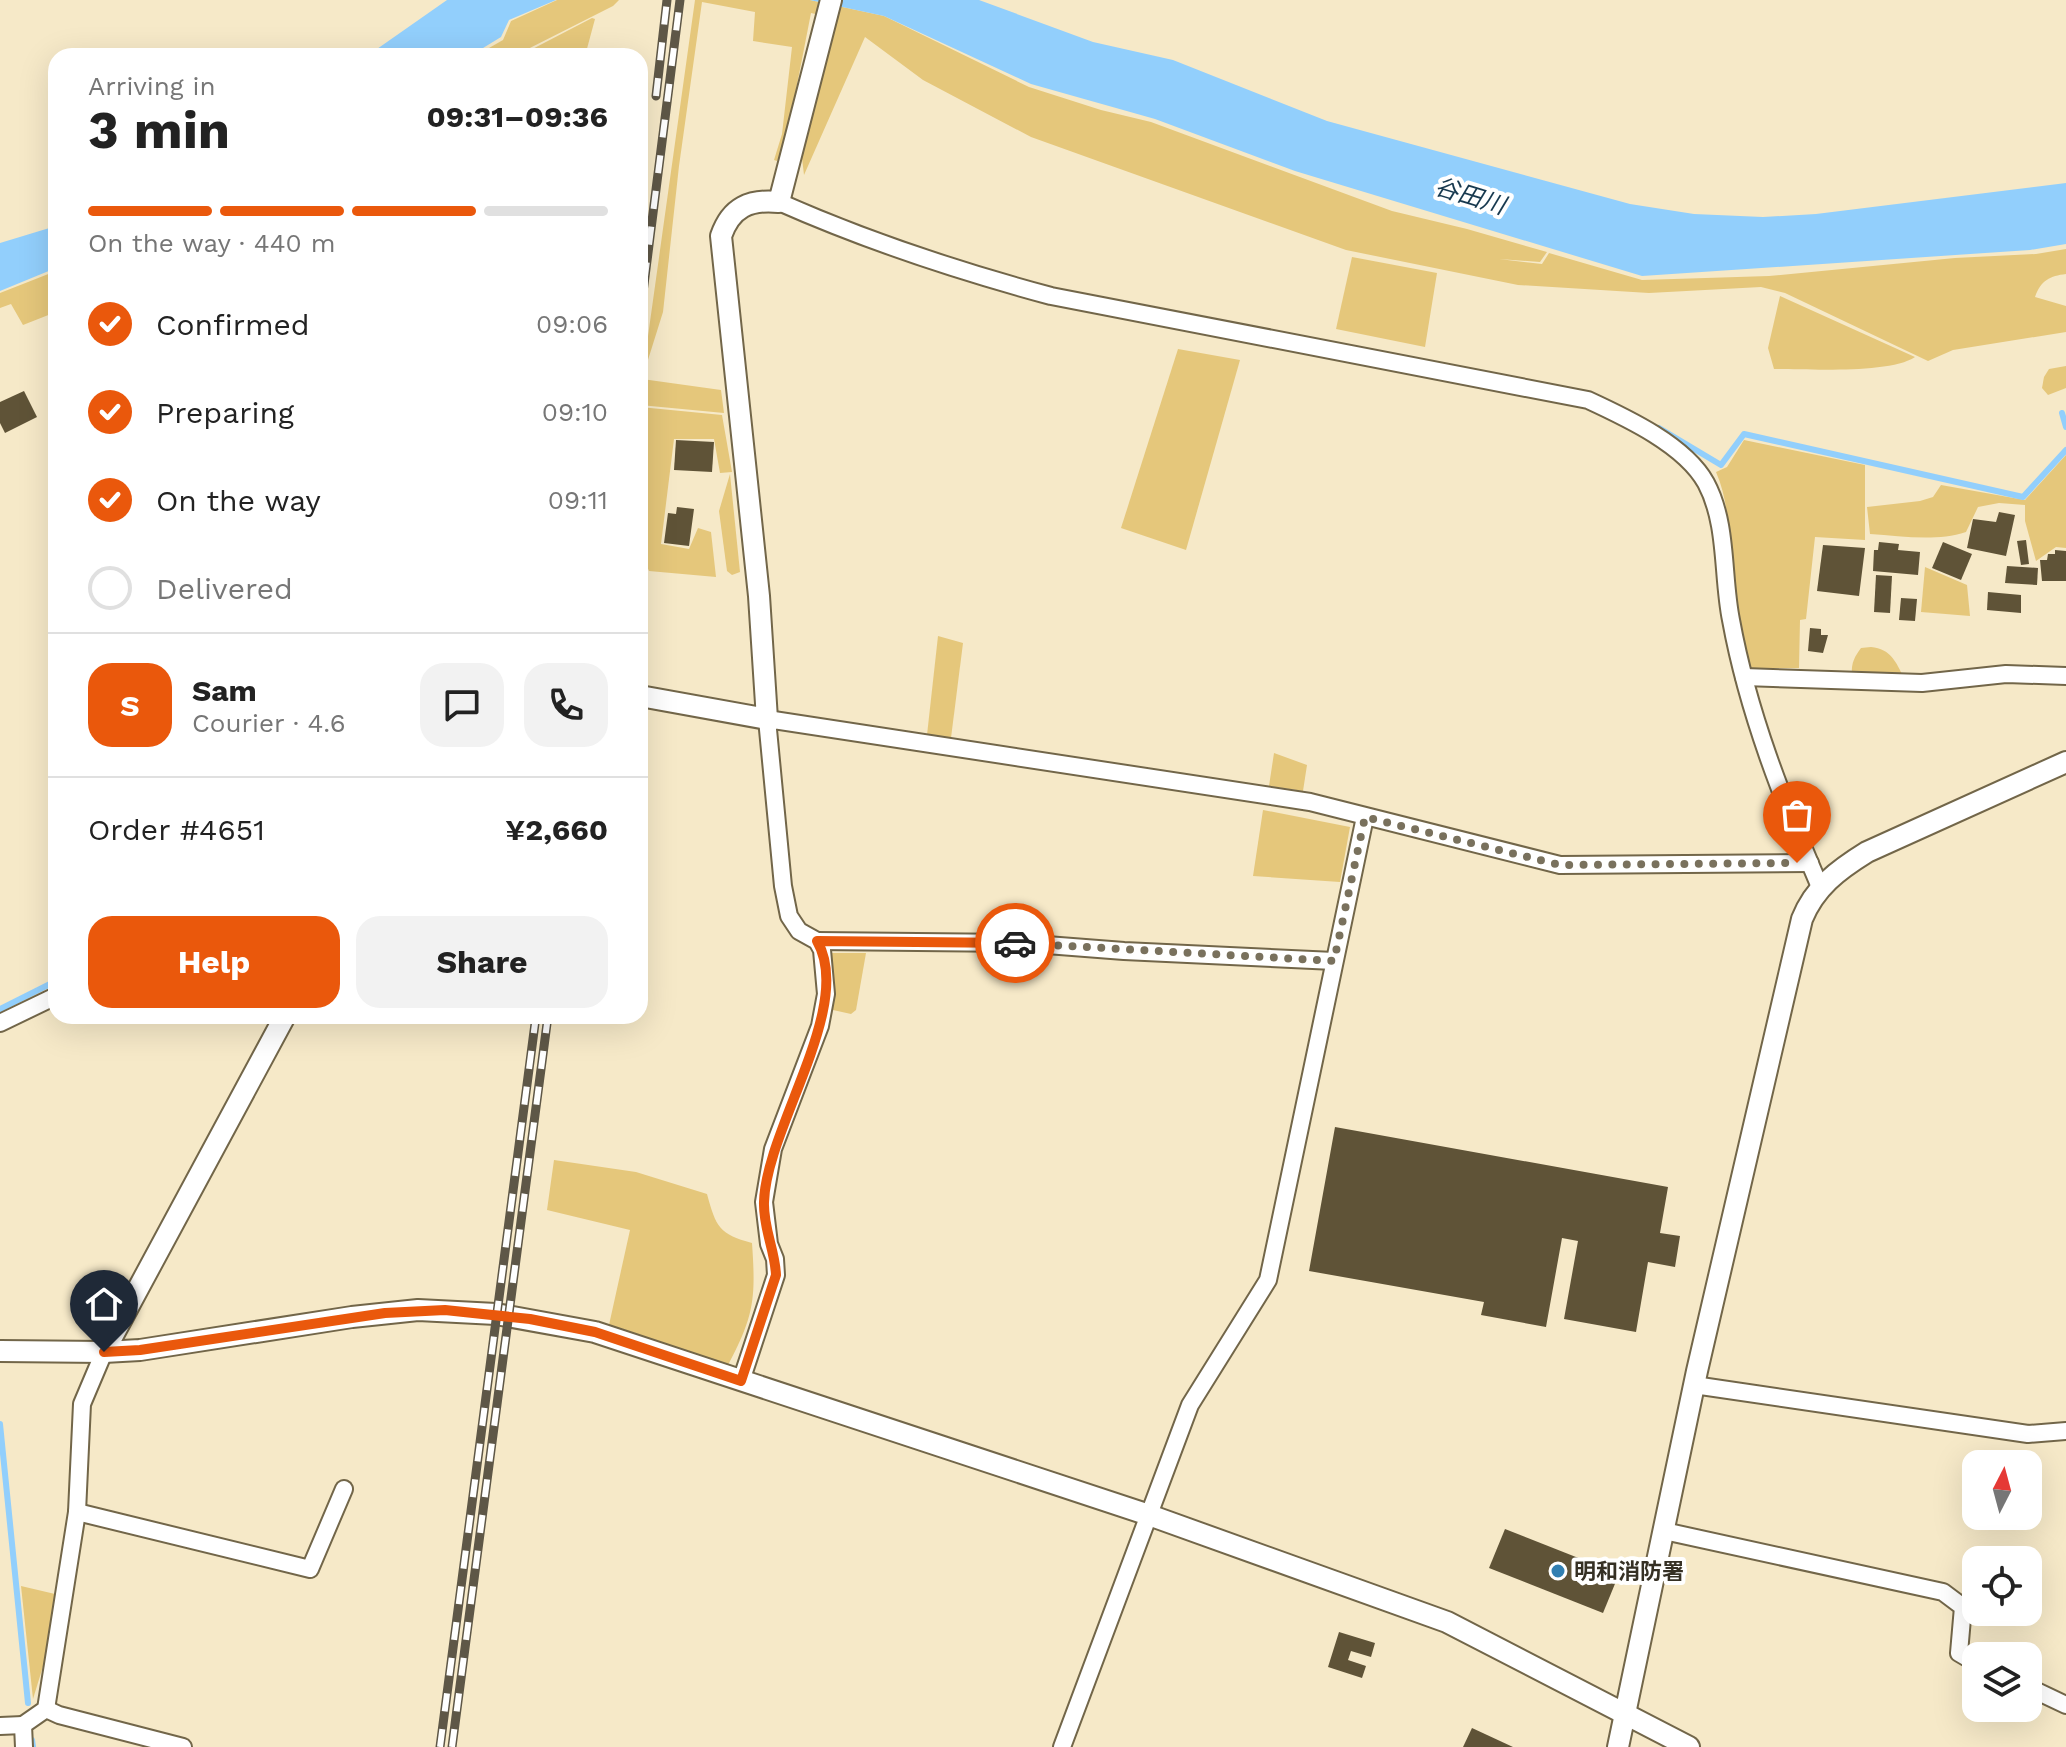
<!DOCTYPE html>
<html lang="en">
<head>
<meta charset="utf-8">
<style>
	body { margin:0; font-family:"Work Sans","Noto Sans JP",sans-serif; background:#f2f2f2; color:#222; height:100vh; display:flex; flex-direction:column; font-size:30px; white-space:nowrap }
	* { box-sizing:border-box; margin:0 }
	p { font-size:26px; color:#767676 }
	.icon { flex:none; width:44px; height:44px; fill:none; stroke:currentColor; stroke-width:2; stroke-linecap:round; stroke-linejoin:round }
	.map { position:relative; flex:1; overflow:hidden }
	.details { position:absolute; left:48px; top:48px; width:600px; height:976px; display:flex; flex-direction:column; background:#fff; border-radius:24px; box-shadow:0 8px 32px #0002 }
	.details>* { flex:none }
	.needle { width:52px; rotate:6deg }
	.buttons { position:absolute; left:1962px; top:1450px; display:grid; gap:16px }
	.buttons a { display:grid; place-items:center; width:80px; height:80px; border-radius:16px; background:#fff; box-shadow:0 8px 32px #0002; font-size:40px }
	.pin { position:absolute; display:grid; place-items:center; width:68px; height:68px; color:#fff; margin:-82px -34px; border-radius:50% 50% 50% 0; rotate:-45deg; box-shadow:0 0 8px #0007 }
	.pin .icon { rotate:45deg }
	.courier { position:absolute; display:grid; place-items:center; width:80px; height:80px; margin:-40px; border:6px solid #ea580c; border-radius:50%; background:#fff; color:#222; box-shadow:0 2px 10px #0007 }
	.overview em { font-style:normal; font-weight:700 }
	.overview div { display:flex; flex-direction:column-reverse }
	.overview { display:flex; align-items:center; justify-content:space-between; height:136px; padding:0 40px }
	h1 { font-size:52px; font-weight:700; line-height:60px }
	.bar { display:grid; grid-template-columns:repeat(4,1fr); gap:12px 8px; align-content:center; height:96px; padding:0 40px }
	.bar i { height:10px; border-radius:6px; background:#e0e0e0 }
	.bar .current { background:#ea580c }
	.bar p { grid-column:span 4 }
	.line { display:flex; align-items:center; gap:20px; padding:0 40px; border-top:2px solid #e0e0e0 }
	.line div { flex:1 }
	.round { display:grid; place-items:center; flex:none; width:84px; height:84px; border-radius:24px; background:#f2f2f2 }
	ol { padding:0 40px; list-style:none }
	li { display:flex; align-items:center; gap:24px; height:88px }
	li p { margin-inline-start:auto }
	li .icon { padding:8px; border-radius:50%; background:#ea580c; color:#fff; stroke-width:4 }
	li:last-child { color:#767676 }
	li i { width:44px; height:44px; border:4px solid #e0e0e0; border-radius:50% }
	.cta { display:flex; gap:16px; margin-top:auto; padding:16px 40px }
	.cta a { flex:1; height:92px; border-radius:24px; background:#ea580c; color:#fff; font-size:32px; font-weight:700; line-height:92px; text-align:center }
	.cta a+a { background:#f2f2f2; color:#222 }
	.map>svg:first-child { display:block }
	.green { fill:#e5c77b }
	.water { fill:#92cffc }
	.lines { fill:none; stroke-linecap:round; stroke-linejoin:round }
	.stream { stroke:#92cffc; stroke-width:6 }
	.building { fill:#5f5337 }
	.minor-casing { stroke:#726649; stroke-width:20 }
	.tertiary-casing { stroke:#726649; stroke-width:24 }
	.minor { stroke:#fff; stroke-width:16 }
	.tertiary { stroke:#fff; stroke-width:20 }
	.rail-casing { stroke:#5e5747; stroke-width:9 }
	.rail { stroke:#fff; stroke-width:6; stroke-dasharray:18; stroke-linecap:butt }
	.done { stroke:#79715d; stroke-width:8; stroke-dasharray:0 14.4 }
	.route { stroke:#ea580c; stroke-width:10 }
	.poi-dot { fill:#317fb1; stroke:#fff; stroke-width:3 }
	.labels { text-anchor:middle; stroke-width:8; stroke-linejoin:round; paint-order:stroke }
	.poi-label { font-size:22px; font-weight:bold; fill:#353024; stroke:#fff; text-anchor:start }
	.water-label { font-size:24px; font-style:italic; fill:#17394f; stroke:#fff }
</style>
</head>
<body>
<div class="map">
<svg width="2066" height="1747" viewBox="0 0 2066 1747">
	<rect width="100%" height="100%" fill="#f6e9c8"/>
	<g class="green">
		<polygon points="557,0 619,0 613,6 514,56 475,56 503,40 511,21"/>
		<path d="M695,0H810L884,16L1029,87L1101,110L1151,122L1392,211L1467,229L1547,252L1540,262L1499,259L1542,264L1549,253L1642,280L1769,276L1955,258L2036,254L2066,249V274C2050,276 2041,280 2035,297L2066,306V332L1953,350L1928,361L1785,293L1761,287L1649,293L1518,285L1346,250L1031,137L923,80L865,37L804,175L802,158L830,23L833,18L811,13L785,146L777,161L774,160L782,134L792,47L753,41L755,12L702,2L679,166L663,312L642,379L721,390L724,413L640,405L642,379Z"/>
		<polygon points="592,18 595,19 585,56 519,56"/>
		<polygon points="1352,257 1437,273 1425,347 1336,329"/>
		<polygon points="56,271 56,312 23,325 11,304 0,308 0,293"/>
		<path d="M1780,296L1915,357C1890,374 1808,369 1774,369L1768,348Z"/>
		<polygon points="1178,349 1240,360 1186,550 1121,528"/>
		<polygon points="2066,366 2066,388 2048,395 2042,388 2044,377 2049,369"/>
		<polygon points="640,407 722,415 732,472 720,473 714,439 674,439 661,544 689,549 698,528 711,532 716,577 649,571 640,550"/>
		<path d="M1744,440L1865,465V540L1815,537L1806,619L1800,620L1799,668H1749C1742,636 1735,603 1732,570C1728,536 1730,504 1716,472L1727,467Z"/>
		<path d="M2066,455V548L2056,547L2036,561L2025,521V505L1999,503L1978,507L1966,532C1935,542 1902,536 1870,534L1867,507L1920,501L1933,497L1941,485L2025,500Z"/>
		<polygon points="730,474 740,572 732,575 727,571 719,511"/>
		<polygon points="1925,567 1967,585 1970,616 1921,612"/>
		<polygon points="938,636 963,643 951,738 927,735"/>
		<path d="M1871,647C1891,649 1896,662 1904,678L1852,674C1851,663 1855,656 1861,648Z"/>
		<polygon points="1274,753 1307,765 1303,791 1269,786"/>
		<polygon points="1263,810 1350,827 1340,882 1253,876"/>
		<polygon points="832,953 866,953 856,1010 851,1014 833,1010 826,958"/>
		<path d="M554,1160L636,1172L707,1194C716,1227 719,1234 752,1243C756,1300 754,1316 727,1367L609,1325L630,1230L547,1210Z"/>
		<polygon points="21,1586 55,1594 48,1650 33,1699"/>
	</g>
	<g class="water">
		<polygon points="447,0 556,0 509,20 501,37 470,56 367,56"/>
		<polygon points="810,0 979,0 1093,42 1173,60 1327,121 1630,204 1694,214 1763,217 1816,214 2066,183 2066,244 2030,250 1642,276 1295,171 1155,119 1031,84 884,16"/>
		<polygon points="56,226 56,268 0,291 0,243"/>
	</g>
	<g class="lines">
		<g class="stream">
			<polyline points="2062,413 2066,427"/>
			<polyline points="1659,428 1721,465 1744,434 2023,497 2066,450"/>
			<polyline points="0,1009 56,981"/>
			<polyline points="0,1424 28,1703"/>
			<polyline points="32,1740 33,1747"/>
		</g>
	</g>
	<g class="building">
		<polygon points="24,391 37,417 5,433 0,423 0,402"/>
		<polygon points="676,440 714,442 712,472 674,470"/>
		<polygon points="677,507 694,509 689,546 664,543 668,513 676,514"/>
		<polygon points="1999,512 2015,515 2006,556 1967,548 1973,519 1996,522"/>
		<polygon points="2026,540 2029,564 2021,565 2017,541"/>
		<polygon points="1879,542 1899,544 1898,550 1920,552 1918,575 1873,571 1874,550 1878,550"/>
		<polygon points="1943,542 1972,554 1961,580 1932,568"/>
		<polygon points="1823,545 1865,548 1859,596 1817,591"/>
		<polygon points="2055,550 2066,551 2066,581 2042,581 2040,560 2047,560 2048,554 2055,554"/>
		<polygon points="2007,566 2038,568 2037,585 2005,583"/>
		<polygon points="1876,575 1892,576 1890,613 1874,612"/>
		<polygon points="1988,592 2021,595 2021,613 1987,610"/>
		<polygon points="1901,598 1917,599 1915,621 1899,620"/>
		<polygon points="1810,628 1821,629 1821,635 1828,635 1823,653 1808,651"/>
		<polygon points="1335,1127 1668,1187 1660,1233 1680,1236 1675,1267 1648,1262 1636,1332 1564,1319 1578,1241 1562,1238 1546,1327 1481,1315 1484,1302 1309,1271"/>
		<polygon points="1505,1529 1619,1574 1603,1613 1489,1568"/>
		<polygon points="1339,1632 1375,1643 1371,1657 1351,1651 1348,1660 1366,1666 1362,1678 1328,1667"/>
		<polygon points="1472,1728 1513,1747 1463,1747"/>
	</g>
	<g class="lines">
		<g class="minor-casing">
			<g id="minor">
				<path d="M779,202C867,241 958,271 1051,296L1588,400C1627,418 1685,445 1706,483C1728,524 1722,576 1731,620C1748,713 1783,801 1820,887"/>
				<polyline points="1744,677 1922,683 2006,674 2066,676"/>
				<polyline points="817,941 1021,943 1124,951 1334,961"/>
				<polyline points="0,1023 56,996"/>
				<polyline points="741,1381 776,1275 775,1259 769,1244 764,1202 773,1149 820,1026 826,994 822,950 817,941 799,931 789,916 783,886 767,719 1310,802 1560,865 1810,863"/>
				<polyline points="1694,1385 2028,1434 2066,1431"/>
				<polyline points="77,1512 310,1569 344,1489"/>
				<polyline points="1664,1531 1943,1592 1963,1607 1959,1653 1976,1663"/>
				<polyline points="2028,1687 2066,1705"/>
				<polyline points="46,1709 59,1715 183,1747"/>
				<polyline points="0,1726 23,1725"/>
				<polyline points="24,1747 23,1725 46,1709 77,1512 82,1404 104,1352"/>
				<polyline points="1062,1747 1190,1405 1268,1280 1365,817"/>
			</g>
		</g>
		<g class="tertiary-casing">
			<g id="tertiary">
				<path d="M640,696L767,719L759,596L721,236C731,207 750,199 779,202L831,0"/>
				<polyline points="0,1351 104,1352 140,1350 352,1317 418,1310 496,1314 595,1332 1149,1515 1447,1622 1689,1747"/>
				<polyline points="104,1352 285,1016"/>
				<path d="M1618,1747L1697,1371L1802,919C1815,887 1838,870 1867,852L2066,762"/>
			</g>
		</g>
		<use href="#minor" class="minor"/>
		<use href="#tertiary" class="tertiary"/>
		<g class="rail-casing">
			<g id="rail">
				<polyline points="656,96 667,0"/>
				<polyline points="640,316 680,0"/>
				<polyline points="440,1747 536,1016"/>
				<polyline points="452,1747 548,1016"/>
			</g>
		</g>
		<use href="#rail" class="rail"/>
	</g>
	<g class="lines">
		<polyline class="done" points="1015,943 1334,961 1365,817 1560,865 1797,863"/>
		<path class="route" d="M104,1352L140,1350L385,1313L445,1310L530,1319L595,1332L741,1381L776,1275C775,1250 763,1228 764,1202C766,1128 855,1006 817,941L1015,943"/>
	</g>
	<circle class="poi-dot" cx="1558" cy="1571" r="8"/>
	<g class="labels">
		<g class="poi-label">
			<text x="1574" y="1579">明和消防署</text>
		</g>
		<g class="water-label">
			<text transform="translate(1470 196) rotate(17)" y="8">谷田川</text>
		</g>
	</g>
</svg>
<div class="buttons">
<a><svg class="needle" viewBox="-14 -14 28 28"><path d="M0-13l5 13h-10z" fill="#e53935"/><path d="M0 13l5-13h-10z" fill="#767676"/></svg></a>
<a><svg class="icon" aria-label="locate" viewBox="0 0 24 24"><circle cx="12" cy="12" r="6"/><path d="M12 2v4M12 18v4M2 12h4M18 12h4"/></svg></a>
<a><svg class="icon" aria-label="layers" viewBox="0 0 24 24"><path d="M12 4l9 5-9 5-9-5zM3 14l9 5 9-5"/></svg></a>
</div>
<div class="pin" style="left:1797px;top:863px;background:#ea580c"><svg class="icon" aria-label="bag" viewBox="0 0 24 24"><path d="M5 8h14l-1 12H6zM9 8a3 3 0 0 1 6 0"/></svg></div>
<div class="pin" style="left:104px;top:1352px;background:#1f2937"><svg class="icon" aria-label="home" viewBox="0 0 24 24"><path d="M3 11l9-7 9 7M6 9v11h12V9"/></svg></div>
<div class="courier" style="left:1015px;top:943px"><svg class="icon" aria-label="car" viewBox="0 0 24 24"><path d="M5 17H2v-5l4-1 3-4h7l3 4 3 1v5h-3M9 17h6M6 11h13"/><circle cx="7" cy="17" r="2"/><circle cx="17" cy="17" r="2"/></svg></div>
<section class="details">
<div class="overview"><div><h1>3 min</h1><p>Arriving in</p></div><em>09:31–09:36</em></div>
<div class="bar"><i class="current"></i><i class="current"></i><i class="current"></i><i></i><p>On the way · 440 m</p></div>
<ol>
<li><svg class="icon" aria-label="check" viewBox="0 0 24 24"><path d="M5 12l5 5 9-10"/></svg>Confirmed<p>09:06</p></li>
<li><svg class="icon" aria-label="check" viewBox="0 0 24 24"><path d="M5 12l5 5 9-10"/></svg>Preparing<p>09:10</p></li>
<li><svg class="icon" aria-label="check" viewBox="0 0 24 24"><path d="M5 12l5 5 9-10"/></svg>On the way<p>09:11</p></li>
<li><i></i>Delivered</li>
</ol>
<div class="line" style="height:144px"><b class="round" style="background:#ea580c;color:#fff">S</b><div><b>Sam</b><p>Courier · 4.6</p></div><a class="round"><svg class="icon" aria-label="chat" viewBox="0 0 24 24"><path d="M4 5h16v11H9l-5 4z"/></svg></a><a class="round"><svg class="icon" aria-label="phone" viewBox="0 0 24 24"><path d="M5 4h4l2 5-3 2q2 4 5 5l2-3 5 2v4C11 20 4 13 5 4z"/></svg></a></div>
<div class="line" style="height:104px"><div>Order #4651</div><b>¥2,660</b></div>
<div class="cta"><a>Help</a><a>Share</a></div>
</section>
</div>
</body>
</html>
